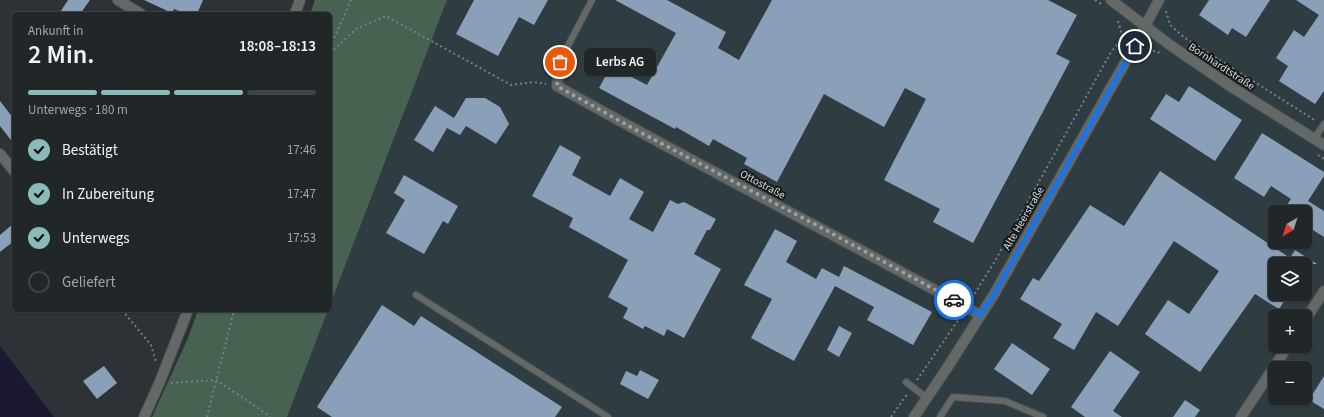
<!DOCTYPE html>
<html lang="de">
<head>
<meta charset="utf-8">
<style>
	body { margin:0; font-family:"Source Sans 3",sans-serif; background:#2d3234; color:#f1f3f6; height:100vh; display:flex; flex-direction:column; font-size:15px; white-space:nowrap }
	* { box-sizing:border-box; margin:0 }
	p { font-size:13px; color:#a2a5a8 }
	.icon { flex:none; width:22px; height:22px; fill:none; stroke:currentColor; stroke-width:2; stroke-linecap:round; stroke-linejoin:round }
	.map { position:relative; flex:1; overflow:hidden }
	.side { position:absolute; left:12px; top:12px; width:320px; height:300px; display:flex; flex-direction:column; background:#212628; border-radius:6px; box-shadow:0 1px 3px #0004,0 0 0 1px #3e4345 }
	.side>* { flex:none }
	.needle { width:26px; rotate:219deg }
	.buttons { position:absolute; left:1268px; top:205px; display:grid; gap:8px }
	.buttons a { display:grid; place-items:center; width:44px; height:44px; border-radius:6px; background:#212628; box-shadow:0 1px 3px #0004,0 0 0 1px #3e4345; font-size:20px }
	.pin { position:absolute; display:grid; place-items:center; width:34px; height:34px; color:#fff; margin:-17px; border:2px solid #fff; border-radius:50%; box-shadow:0 1px 4px #0007 }
	.courier { position:absolute; display:grid; place-items:center; width:40px; height:40px; margin:-20px; border:3px solid #1a73e8; border-radius:50%; background:#fff; color:#222; box-shadow:0 1px 5px #0007 }
	.bubble { position:absolute; height:28px; border-radius:6px; background:#212628; box-shadow:0 1px 3px #0004,0 0 0 1px #3e4345; font-size:13px; font-weight:600; line-height:28px; text-align:center }
	.summary em { font-style:normal; font-weight:600 }
	.summary div { display:flex; flex-direction:column-reverse }
	.summary { display:flex; align-items:center; justify-content:space-between; height:68px; padding:0 16px }
	h1 { font-size:26px; font-weight:600; line-height:30px }
	.bar { display:grid; grid-template-columns:repeat(4,1fr); gap:6px 4px; align-content:center; height:48px; padding:0 16px }
	.bar i { height:5px; border-radius:3px; background:#3e4345 }
	.bar .current { background:#8bbbb9 }
	.bar p { grid-column:span 4 }
	ol { padding:0 16px; list-style:none }
	li { display:flex; align-items:center; gap:12px; height:44px }
	li p { margin-inline-start:auto }
	li .icon { padding:4px; border-radius:50%; background:#8bbbb9; color:#111; stroke-width:4 }
	li:last-child { color:#a2a5a8 }
	li i { width:22px; height:22px; border:2px solid #3e4345; border-radius:50% }
	.map>svg:first-child { display:block }
	.built { fill:#2f3d42; fill-rule:evenodd }
	.forest { fill:#476250 }
	.water { fill:#1b1930 }
	.building { fill:#8a9fb8 }
	.lines { fill:none; stroke-linecap:round; stroke-linejoin:round }
	.service-casing { stroke:#484e50; stroke-width:8 }
	.minor-casing { stroke:#484e50; stroke-width:12 }
	.tertiary-casing { stroke:#484e50; stroke-width:12 }
	.path { stroke:#797f81; stroke-width:2; stroke-dasharray:2 3; stroke-linecap:butt }
	.service { stroke:#646867; stroke-width:6 }
	.minor { stroke:#646867; stroke-width:10 }
	.tertiary { stroke:#646867; stroke-width:10 }
	.done { stroke:#9ca2a4; stroke-width:4; stroke-dasharray:0 7.2 }
	.route { stroke:#1a73e8; stroke-width:5 }
	.labels { text-anchor:middle; stroke-width:4; stroke-linejoin:round; paint-order:stroke }
	.street-label { font-size:11px; fill:#d9dedf; stroke:#161a1b }
</style>
</head>
<body>
<div class="map">
<svg width="1324" height="417" viewBox="0 0 1324 417">
	<rect width="100%" height="100%" fill="#2c3235"/>
	<path class="built" d="M447,0H1324V417H287L328,310H330V305ZM1275,212H1305V242H1275ZM1275,264H1305V294H1275ZM1275,316H1305V346H1275ZM1275,368H1305V398H1275Z"/>
	<g class="forest">
		<polygon points="315,0 447,0 330,305 330,14 310,14"/>
		<polygon points="198,310 328,310 287,417 152,417 188,338"/>
	</g>
	<polygon class="water" points="0,346 54,417 0,417"/>
	<g class="building">
		<polygon points="68,0 90,0 80,14 59,14"/>
		<polygon points="144,0 203,0 197,14 187,14 174,9 172,13"/>
		<polygon points="474,0 548,0 534,25 519,17 498,56 456,34"/>
		<polygon points="615,0 667,0 726,32 718,48 739,60 772,0 1048,0 1077,15 1056,54 1070,61 973,243 933,222 940,209 884,180 926,99 905,88 884,127 824,94 777,182 744,164 747,158 713,139 709,146 676,127 675,129 599,88 611,66 647,85 676,33"/>
		<polygon points="1209,0 1270,0 1246,37 1232,28 1228,35 1199,15"/>
		<polygon points="1296,0 1324,0 1324,91 1315,104 1279,81 1288,66 1276,58 1294,30 1304,37 1319,15"/>
		<polygon points="1189,86 1242,120 1215,161 1150,119 1166,94 1179,102"/>
		<polygon points="466,98 485,98 500,107 509,124 496,144 466,126 460,135 447,128 433,152 414,140 435,106 454,118"/>
		<polygon points="0,101 14,119 14,144 0,126"/>
		<polygon points="1262,133 1324,172 1324,176 1308,201 1324,211 1324,237 1305,225 1305,212 1282,212 1291,199 1271,186 1264,197 1234,178"/>
		<polygon points="560,145 581,157 572,175 610,196 620,178 644,192 629,219 653,232 670,200 678,204 684,202 716,219 710,230 707,230 694,254 721,269 684,338 667,329 664,336 645,326 643,329 623,318 628,308 608,297 628,260 569,227 573,218 532,196"/>
		<polygon points="1160,171 1290,258 1295,250 1317,264 1275,264 1275,294 1289,294 1279,309 1255,294 1200,372 1145,334 1168,300 1189,314 1219,271 1174,241 1118,326 1096,312 1074,350 1053,338 1062,324 1020,299 1033,278 1039,281 1090,205 1124,226"/>
		<polygon points="404,175 458,206 448,224 443,221 424,254 386,233 405,200 394,193"/>
		<polygon points="14,223 14,241 0,252 0,235"/>
		<polygon points="775,229 797,241 786,262 816,279 822,268 839,277 844,266 932,312 913,345 867,320 874,307 835,286 794,361 751,338 772,299 744,285"/>
		<polygon points="382,305 414,326 421,316 562,407 555,417 332,417 317,407"/>
		<polygon points="839,326 852,333 839,357 827,350"/>
		<polygon points="1012,343 1050,369 1032,395 994,369"/>
		<polygon points="1110,351 1140,372 1113,411 1122,417 1085,417 1071,407"/>
		<polygon points="104,366 117,383 97,399 83,381"/>
		<polygon points="640,370 659,380 648,399 620,384 626,371 637,376"/>
		<polygon points="1324,376 1324,409 1309,400"/>
		<polygon points="1185,400 1200,410 1195,417 1173,417"/>
	</g>
	<g class="lines">
		<g class="service-casing">
			<g id="service">
				<polyline points="560,61 592,0"/>
				<polyline points="1314,139 1324,124"/>
				<polyline points="416,295 608,417"/>
				<polyline points="906,382 927,398"/>
				<polyline points="940,417 953,397 1005,401 1043,417"/>
			</g>
		</g>
		<g class="minor-casing">
			<g id="minor">
				<polyline points="118,0 141,14"/>
				<path d="M560,61L557,86C697,165 840,237 980,315"/>
				<polyline points="0,154 14,171"/>
				<polyline points="1305,320 1324,291"/>
				<polyline points="914,417 947,368 993,296 1130,54 1159,0"/>
				<polyline points="1241,417 1288,346"/>
			</g>
		</g>
		<g class="tertiary-casing">
			<g id="tertiary">
				<polyline points="1111,0 1170,45 1233,88 1324,145"/>
				<polyline points="295,14 300,0"/>
				<polyline points="144,417 159,384 188,310"/>
			</g>
		</g>
		<g class="path">
			<polyline points="1095,0 1101,4"/>
			<polyline points="1166,11 1170,25 1185,38 1316,121"/>
			<polyline points="1118,21 1123,38"/>
			<polyline points="330,47 351,0"/>
			<polyline points="1143,52 1156,51 1160,53"/>
			<polyline points="330,53 356,29 386,16 511,85 534,82 546,84"/>
			<polyline points="1318,155 1324,159"/>
			<polyline points="972,298 995,261 1111,52 1123,38"/>
			<polyline points="122,310 151,345 156,362"/>
			<polyline points="917,380 961,316"/>
			<polyline points="171,383 216,380 257,407 270,417"/>
			<polyline points="207,417 234,310"/>
			<polyline points="891,417 908,393"/>
		</g>
		<use href="#service" class="service"/>
		<use href="#minor" class="minor"/>
		<use href="#tertiary" class="tertiary"/>
	</g>
	<g class="lines">
		<polyline class="done" points="560,62 557,86 636,130 820,227 954,300"/>
		<polyline class="route" points="954,300 980,315 993,296 1135,46"/>
	</g>
	<g class="labels">
		<g class="street-label">
			<text transform="translate(1222 66) rotate(33)" y="4">Bornhardtstraße</text>
			<text transform="translate(763 184) rotate(28)" y="4">Ottostraße</text>
			<text transform="translate(1023 218) rotate(-60)" y="4">Alte Heerstraße</text>
		</g>
	</g>
</svg>
<div class="buttons">
<a><svg class="needle" viewBox="-14 -14 28 28"><path d="M0-13l5 13h-10z" fill="#e53935"/><path d="M0 13l5-13h-10z" fill="#a2a5a8"/></svg></a>
<a><svg class="icon" aria-label="layers" viewBox="0 0 24 24"><path d="M12 4l9 5-9 5-9-5zM3 14l9 5 9-5"/></svg></a>
<a>+</a>
<a>−</a>
</div>
<div class="pin" style="left:560px;top:62px;background:#ea580c"><svg class="icon" aria-label="bag" viewBox="0 0 24 24"><path d="M5 8h14l-1 12H6zM9 8a3 3 0 0 1 6 0"/></svg></div>
<div class="pin" style="left:1135px;top:46px;background:#1f2937"><svg class="icon" aria-label="home" viewBox="0 0 24 24"><path d="M3 11l9-7 9 7M6 9v11h12V9"/></svg></div>
<div class="courier" style="left:954px;top:300px"><svg class="icon" aria-label="car" viewBox="0 0 24 24"><path d="M5 17H2v-5l4-1 3-4h7l3 4 3 1v5h-3M9 17h6M6 11h13"/><circle cx="7" cy="17" r="2"/><circle cx="17" cy="17" r="2"/></svg></div>
<div class="bubble" style="left:584px;top:48px;width:72px">Lerbs AG</div>
<section class="side">
<div class="summary"><div><h1>2 Min.</h1><p>Ankunft in</p></div><em>18:08–18:13</em></div>
<div class="bar"><i class="current"></i><i class="current"></i><i class="current"></i><i></i><p>Unterwegs · 180 m</p></div>
<ol>
<li><svg class="icon" aria-label="check" viewBox="0 0 24 24"><path d="M5 12l5 5 9-10"/></svg>Bestätigt<p>17:46</p></li>
<li><svg class="icon" aria-label="check" viewBox="0 0 24 24"><path d="M5 12l5 5 9-10"/></svg>In Zubereitung<p>17:47</p></li>
<li><svg class="icon" aria-label="check" viewBox="0 0 24 24"><path d="M5 12l5 5 9-10"/></svg>Unterwegs<p>17:53</p></li>
<li><i></i>Geliefert</li>
</ol>
</section>
</div>
</body>
</html>
